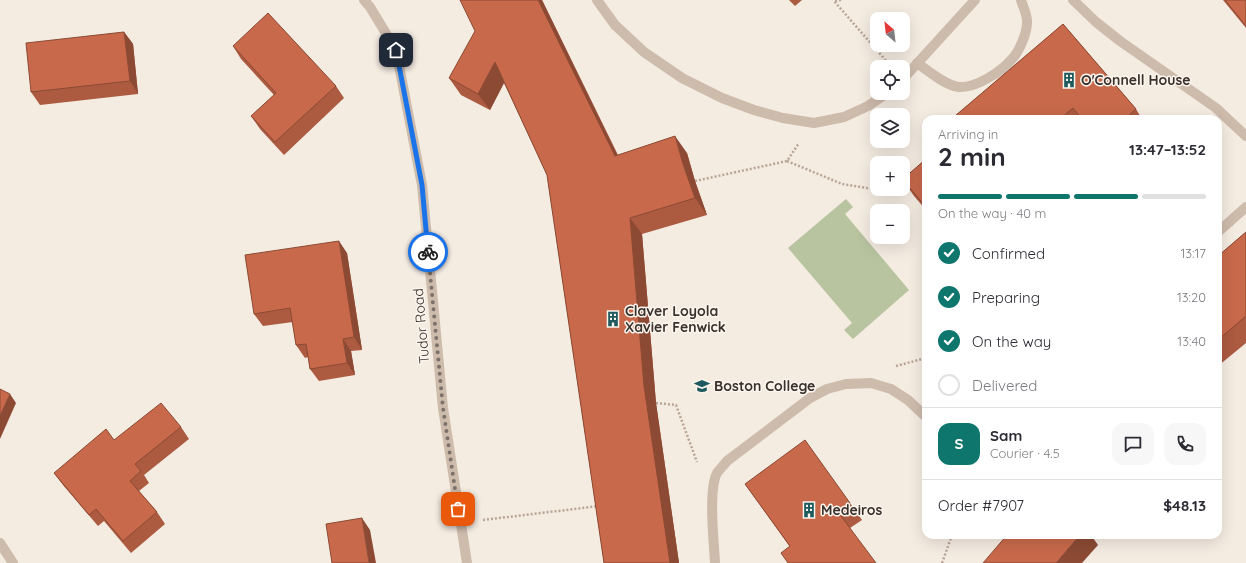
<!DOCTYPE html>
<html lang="en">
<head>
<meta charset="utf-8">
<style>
	body { margin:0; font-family:Quicksand,sans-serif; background:#f7f7f7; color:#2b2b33; height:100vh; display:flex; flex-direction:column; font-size:15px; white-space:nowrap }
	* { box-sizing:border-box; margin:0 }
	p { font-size:13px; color:#7c7c81 }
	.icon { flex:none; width:22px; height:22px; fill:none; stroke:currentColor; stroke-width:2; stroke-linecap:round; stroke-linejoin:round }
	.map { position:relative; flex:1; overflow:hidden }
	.side { position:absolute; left:922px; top:115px; width:300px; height:424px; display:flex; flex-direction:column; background:#fff; border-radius:12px; box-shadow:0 4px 16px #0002 }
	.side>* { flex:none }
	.needle { width:26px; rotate:332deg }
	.buttons { position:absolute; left:870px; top:12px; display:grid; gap:8px }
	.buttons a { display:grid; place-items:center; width:40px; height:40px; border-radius:8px; background:#fff; box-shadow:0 4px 16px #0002; font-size:20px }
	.pin { position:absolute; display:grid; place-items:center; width:34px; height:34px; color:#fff; margin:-17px; border-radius:8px; box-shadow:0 2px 6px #0006 }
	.courier { position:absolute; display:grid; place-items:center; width:40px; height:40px; margin:-20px; border:3px solid #1a73e8; border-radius:50%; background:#fff; color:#222; box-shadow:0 1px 5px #0007 }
	.headline em { font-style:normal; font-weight:800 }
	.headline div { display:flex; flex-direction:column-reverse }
	.headline { display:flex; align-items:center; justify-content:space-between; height:68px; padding:0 16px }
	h1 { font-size:26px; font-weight:800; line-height:30px }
	.bar { display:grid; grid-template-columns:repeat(4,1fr); gap:6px 4px; align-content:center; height:48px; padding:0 16px }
	.bar i { height:5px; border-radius:3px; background:#e1e1e2 }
	.bar .current { background:#0f766e }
	.bar p { grid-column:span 4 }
	.line { display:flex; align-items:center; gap:10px; padding:0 16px; border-top:1px solid #e1e1e2 }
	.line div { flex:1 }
	.round { display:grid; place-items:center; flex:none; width:42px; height:42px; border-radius:12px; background:#f7f7f7 }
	ol { padding:0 16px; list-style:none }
	li { display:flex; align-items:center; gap:12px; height:44px }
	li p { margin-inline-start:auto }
	li .icon { padding:4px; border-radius:50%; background:#0f766e; color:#fff; stroke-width:4 }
	li:last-child { color:#7c7c81 }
	li i { width:22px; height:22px; border:2px solid #e1e1e2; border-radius:50% }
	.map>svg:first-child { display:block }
	.green { fill:#b8c4a0 }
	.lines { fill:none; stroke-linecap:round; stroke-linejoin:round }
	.path { stroke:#b9a596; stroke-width:2.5; stroke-dasharray:2 2; stroke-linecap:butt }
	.service { stroke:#cdbbac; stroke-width:10 }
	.minor { stroke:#cdbbac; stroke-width:10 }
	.wall { fill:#ac5a40 }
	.shaded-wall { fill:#8c4a34 }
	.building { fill:#c8694b; stroke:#8c4a34 }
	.done { stroke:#7c716b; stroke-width:4; stroke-dasharray:0 7.2 }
	.route { stroke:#1a73e8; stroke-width:5 }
	.labels { text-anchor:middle; stroke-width:3; stroke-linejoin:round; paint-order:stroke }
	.poi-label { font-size:14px; font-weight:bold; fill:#3b302b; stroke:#fbf5ee; text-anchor:start }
	.street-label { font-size:14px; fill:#3b302b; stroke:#fbf5ee }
</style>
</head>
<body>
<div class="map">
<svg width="1246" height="563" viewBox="0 0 1246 563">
	<rect width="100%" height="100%" fill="#f4ebe1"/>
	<polygon class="green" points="846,199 853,207 845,214 909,290 853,339 844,330 852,323 788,248"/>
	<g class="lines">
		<g class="path">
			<polyline points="841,0 834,1 888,63"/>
			<polyline points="787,161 842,184 904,194"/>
			<polyline points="695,181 787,161 799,143"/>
			<polyline points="896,366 926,358"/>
			<polyline points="656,403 676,405 697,462"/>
			<polyline points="483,520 599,506"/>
			<polyline points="942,563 952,535"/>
		</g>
		<g class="service">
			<polyline points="597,0 615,25 644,52 682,78 722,98 754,110 783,118 814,123 844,117 868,106 887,93"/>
			<polyline points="1073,0 1096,22 1120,41 1216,108 1246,136"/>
			<path d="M917,63C927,70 946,86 959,87C976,88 1001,72 1012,59C1019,52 1027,33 1027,23C1028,16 1023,7 1021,0"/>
			<polyline points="903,79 975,0"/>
			<polyline points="1218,232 1246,207"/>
			<path d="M715,563C714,543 708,490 717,473C720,469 724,465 727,461L810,398L827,389L846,384L871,383L891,389L908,400L926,417"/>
		</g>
		<g class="minor">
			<polyline points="364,0 370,7 396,50 422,185 443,408 467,563"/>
			<polyline points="0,543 13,563"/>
		</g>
	</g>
	<g class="wall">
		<polygon points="542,0 618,155 687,153 695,181 707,215 642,234 656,403 679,563 604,563 547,175 504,83 490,110 461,95 449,78"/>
		<polygon points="789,0 802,0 795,6"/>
		<polygon points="1223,0 1246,0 1246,28"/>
		<polygon points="1063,24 1136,109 1142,119 957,119 955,116"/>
		<polygon points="124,32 133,44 138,94 40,105 31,92"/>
		<polygon points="233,46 336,86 344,98 284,155 260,129 251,116 274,95 241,59"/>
		<polygon points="926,159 926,210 914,196 903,180"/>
		<polygon points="1246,232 1246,343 1218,366 1218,256"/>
		<polygon points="347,253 362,350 351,351 355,375 319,381 310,369 308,357 305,358 296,345 293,322 263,326 254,314"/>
		<polygon points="181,427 189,439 144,475 149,483 139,491 157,512 165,524 131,553 104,521 98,526 63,485 54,473 114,440"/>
		<polygon points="745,484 850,503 862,520 850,528 790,547"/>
	</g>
	<g class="shaded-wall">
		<polygon points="538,0 542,0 626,173 615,156"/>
		<polygon points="124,32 133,44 138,94 130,81"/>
		<polygon points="495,62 506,79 490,110 478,94"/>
		<polygon points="675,136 687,153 695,181 707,215 695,198 683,164"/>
		<polygon points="630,218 642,234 656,403 679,563 670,563 644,386"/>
		<polygon points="339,241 347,253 362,350 354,337"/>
		<polygon points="343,339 351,351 355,375 347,363"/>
		<polygon points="10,394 16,403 0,439 0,416"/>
		<polygon points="362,518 370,530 376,563 369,563"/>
		<polygon points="1080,535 1091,535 1098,545 1082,563 1056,563"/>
	</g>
	<g class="building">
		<polygon points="460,0 538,0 615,156 675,136 683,164 695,198 630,218 644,386 670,563 604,563 547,175 495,62 478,94 449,78 475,31"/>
		<polygon points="1225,0 1246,0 1246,26"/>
		<polygon points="268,13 336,86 275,142 251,116 276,93 233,46"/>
		<polygon points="1063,24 1136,109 1126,118 1127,119 1082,119 1073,108 1060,119 957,119 955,116"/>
		<polygon points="124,32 130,81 31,92 26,43"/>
		<polygon points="926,159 926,207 903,180 903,179"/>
		<polygon points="1246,232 1246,316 1218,340 1218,256"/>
		<polygon points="339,241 354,337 343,339 347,363 310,369 306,344 296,345 290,308 254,314 245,255"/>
		<polygon points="0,389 10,394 0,416"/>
		<polygon points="161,403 181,427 135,464 141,471 130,481 157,512 123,541 96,509 89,515 54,473 106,429 114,440"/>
		<polygon points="805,440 850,503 838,512 876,563 788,563 781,553 790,546 745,484"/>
		<polygon points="362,518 369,563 332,563 326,524"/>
		<polygon points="1007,535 1080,535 1056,563 983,563"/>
	</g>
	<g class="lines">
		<polyline class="done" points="428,252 443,408 458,509"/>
		<polyline class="route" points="396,50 422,185 428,252"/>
	</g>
	<defs>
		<g id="building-bare" transform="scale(1.2)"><path d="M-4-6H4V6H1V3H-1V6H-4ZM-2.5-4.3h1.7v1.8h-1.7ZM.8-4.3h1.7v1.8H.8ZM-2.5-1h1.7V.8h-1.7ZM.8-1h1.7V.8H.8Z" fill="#1f5a5e" stroke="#fbf5ee" stroke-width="2.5" paint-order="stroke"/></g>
		<g id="university-bare" transform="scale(1.2)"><path d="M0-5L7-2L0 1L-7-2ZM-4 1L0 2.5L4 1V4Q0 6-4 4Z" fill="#1f5a5e" stroke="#fbf5ee" stroke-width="2.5" paint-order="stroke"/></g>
	</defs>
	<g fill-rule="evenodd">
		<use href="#building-bare" x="1069" y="80"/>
		<use href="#building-bare" x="613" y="319"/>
		<use href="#university-bare" x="702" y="386"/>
		<use href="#building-bare" x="809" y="510"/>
	</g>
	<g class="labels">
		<g class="poi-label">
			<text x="1081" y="85">O'Connell House</text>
			<text x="625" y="316">Claver Loyola<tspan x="625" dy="16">Xavier Fenwick</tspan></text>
			<text x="714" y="391">Boston College</text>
			<text x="821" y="515">Medeiros</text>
		</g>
		<g class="street-label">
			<text transform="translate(421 326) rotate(-95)" y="5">Tudor Road</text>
		</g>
	</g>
</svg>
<div class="buttons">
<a><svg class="needle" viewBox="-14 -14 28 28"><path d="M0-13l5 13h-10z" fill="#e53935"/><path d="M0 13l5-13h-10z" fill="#7c7c81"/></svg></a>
<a><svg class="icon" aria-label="locate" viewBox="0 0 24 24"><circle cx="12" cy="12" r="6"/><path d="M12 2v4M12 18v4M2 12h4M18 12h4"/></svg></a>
<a><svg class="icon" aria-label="layers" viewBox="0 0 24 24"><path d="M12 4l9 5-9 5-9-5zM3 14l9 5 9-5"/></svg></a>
<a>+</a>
<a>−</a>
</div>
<div class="pin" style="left:458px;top:509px;background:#ea580c"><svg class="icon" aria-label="bag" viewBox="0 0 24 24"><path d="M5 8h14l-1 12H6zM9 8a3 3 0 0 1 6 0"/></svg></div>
<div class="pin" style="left:396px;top:50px;background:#1f2937"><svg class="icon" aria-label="home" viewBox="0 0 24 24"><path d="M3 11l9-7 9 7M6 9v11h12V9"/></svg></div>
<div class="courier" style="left:428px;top:252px"><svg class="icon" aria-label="bike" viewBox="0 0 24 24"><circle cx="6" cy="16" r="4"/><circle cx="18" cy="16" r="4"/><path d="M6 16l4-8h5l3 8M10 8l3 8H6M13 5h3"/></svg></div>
<section class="side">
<div class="headline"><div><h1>2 min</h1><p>Arriving in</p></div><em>13:47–13:52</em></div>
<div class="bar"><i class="current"></i><i class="current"></i><i class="current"></i><i></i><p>On the way · 40 m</p></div>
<ol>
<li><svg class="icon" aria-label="check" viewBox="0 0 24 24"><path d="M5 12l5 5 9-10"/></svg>Confirmed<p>13:17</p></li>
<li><svg class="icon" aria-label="check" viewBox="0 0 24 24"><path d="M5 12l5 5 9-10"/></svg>Preparing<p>13:20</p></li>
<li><svg class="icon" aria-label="check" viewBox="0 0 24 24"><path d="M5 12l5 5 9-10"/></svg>On the way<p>13:40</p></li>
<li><i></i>Delivered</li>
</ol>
<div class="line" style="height:72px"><b class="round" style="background:#0f766e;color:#fff">S</b><div><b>Sam</b><p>Courier · 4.5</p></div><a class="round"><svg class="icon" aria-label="chat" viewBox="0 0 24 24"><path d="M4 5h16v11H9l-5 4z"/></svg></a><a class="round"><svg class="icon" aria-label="phone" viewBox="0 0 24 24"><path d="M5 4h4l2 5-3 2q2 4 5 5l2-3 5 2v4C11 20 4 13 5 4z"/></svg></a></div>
<div class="line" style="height:52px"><div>Order #7907</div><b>$48.13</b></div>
</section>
</div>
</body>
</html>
